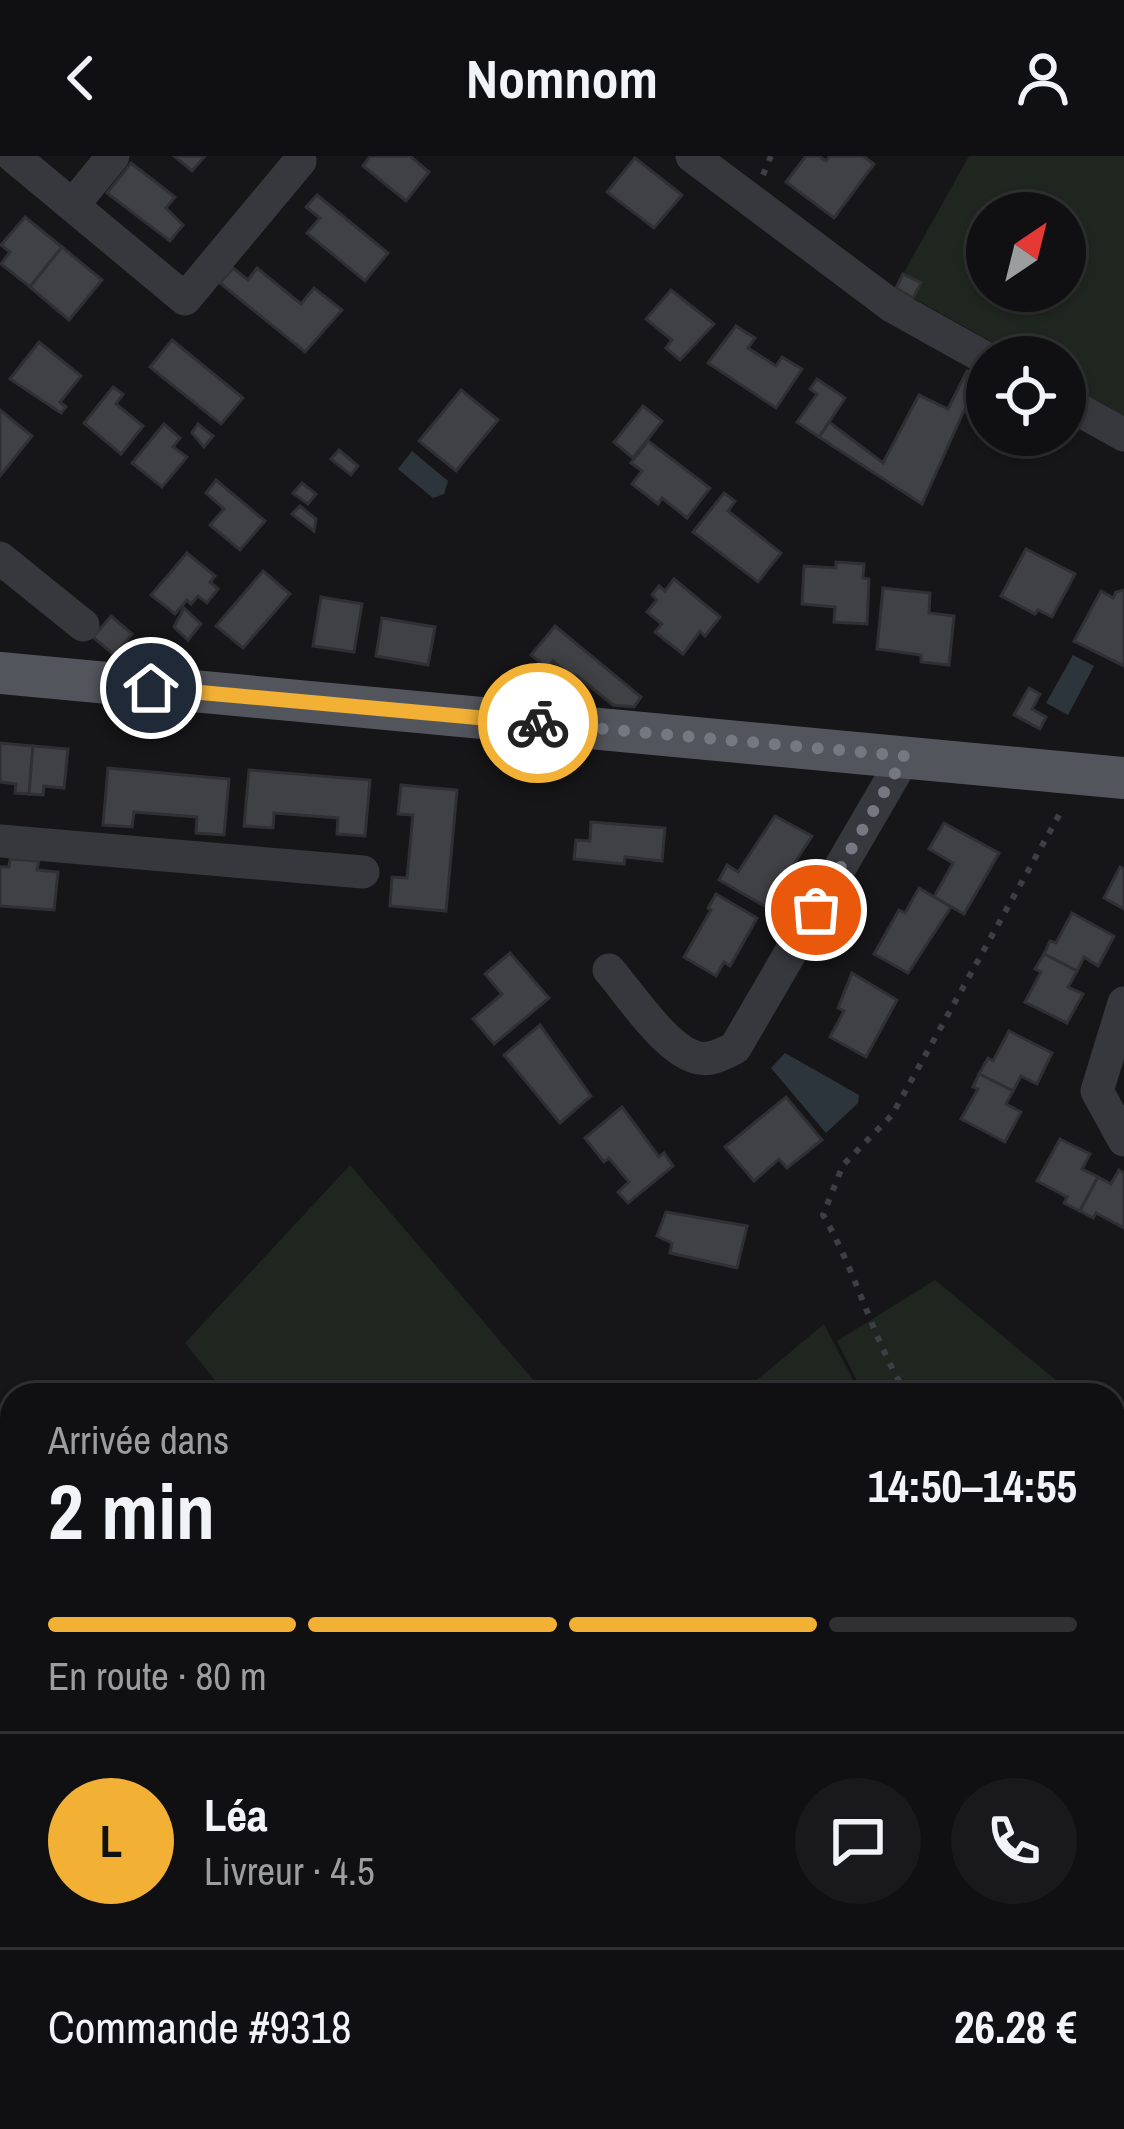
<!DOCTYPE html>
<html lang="fr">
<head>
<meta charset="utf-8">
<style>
	body { margin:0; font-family:"Archivo Narrow",sans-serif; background:#19191b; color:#f1f3f6; height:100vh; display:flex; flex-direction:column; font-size:45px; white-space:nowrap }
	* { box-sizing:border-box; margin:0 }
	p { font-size:39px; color:#9c9d9f }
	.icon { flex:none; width:66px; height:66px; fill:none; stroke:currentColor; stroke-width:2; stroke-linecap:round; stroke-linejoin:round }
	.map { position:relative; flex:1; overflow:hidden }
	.details { position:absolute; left:0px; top:1227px; width:1125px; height:747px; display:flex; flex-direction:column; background:#101012; border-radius:36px 36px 0 0; box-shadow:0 3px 9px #0004,0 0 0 3px #303032 }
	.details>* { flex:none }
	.needle { width:78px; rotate:35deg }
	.controls { position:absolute; left:966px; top:36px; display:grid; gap:24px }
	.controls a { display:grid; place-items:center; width:120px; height:120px; border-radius:50%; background:#101012; box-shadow:0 3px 9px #0004,0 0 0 3px #303032; font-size:60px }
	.pin { position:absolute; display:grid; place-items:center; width:102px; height:102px; color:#fff; margin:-51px; border:6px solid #fff; border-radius:50%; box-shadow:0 3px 12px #0007 }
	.courier { position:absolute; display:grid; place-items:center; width:120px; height:120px; margin:-60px; border:9px solid #f2b134; border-radius:50%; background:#fff; color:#222; box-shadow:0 3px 15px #0007 }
	.headline em { font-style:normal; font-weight:800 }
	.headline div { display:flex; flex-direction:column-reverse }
	.headline { display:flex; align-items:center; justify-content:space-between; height:204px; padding:0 48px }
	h1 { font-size:78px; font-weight:800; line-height:90px }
	.bar { display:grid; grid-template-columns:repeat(4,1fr); gap:18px 12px; align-content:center; height:144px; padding:0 48px }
	.bar i { height:15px; border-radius:9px; background:#303032 }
	.bar .active { background:#f2b134 }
	.bar p { grid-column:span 4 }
	.line { display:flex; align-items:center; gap:30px; padding:0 48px; border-top:3px solid #303032 }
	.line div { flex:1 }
	.round { display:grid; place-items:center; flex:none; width:126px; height:126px; border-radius:63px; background:#19191b }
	header { display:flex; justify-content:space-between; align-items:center; height:156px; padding:0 48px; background:#101012; font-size:54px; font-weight:800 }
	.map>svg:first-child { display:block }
	.green { fill:#1e261f; fill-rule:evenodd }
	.water { fill:#2c353c }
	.building { fill:#404145; stroke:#303034; stroke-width:3 }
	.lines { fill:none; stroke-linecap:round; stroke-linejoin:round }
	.path { stroke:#3d3f44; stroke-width:6; stroke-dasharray:6 9; stroke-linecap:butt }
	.minor { stroke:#37383d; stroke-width:33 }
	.major { stroke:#53555c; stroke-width:42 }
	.done { stroke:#757880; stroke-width:12; stroke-dasharray:0 21.6 }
	.route { stroke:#f2b134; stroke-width:15 }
</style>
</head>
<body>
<header><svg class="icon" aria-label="back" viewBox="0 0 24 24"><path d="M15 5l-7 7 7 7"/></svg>Nomnom<svg class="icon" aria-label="person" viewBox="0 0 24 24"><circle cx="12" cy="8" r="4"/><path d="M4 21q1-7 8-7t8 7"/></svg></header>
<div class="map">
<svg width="1124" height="1973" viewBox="0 0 1124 1973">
	<rect width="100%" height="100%" fill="#161618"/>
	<g class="green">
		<path d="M969,0H1124V260L1065,227V201H1019L913,142L920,127L903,118ZM987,57H1065V135H987Z"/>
		<polygon points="350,1009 546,1239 227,1239 185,1187"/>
		<polygon points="935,1124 1074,1239 864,1239 837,1185"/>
		<polygon points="824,1168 861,1239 739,1239"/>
		<polygon points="1113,1271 1124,1280 1124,1937 1113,1944"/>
		<polygon points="12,1441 12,1962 375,1962 385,1973 0,1973 0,1451"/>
		<polygon points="960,1962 1086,1962 1072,1973 973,1973"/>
	</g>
	<g class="water">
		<polygon points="412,295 448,325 444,338 433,342 398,313"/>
		<polygon points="1073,499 1094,510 1068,559 1046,547"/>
		<polygon points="785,897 859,939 858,947 826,977 771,912"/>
	</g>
	<g class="building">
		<polygon points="174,0 205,0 192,15"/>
		<polygon points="370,0 410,0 429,16 406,45 363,10"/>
		<polygon points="806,0 819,0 826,5 830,0 863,0 874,8 834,62 786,26"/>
		<polygon points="635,2 682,39 654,72 607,36"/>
		<polygon points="131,7 175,41 166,52 183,69 170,85 107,37"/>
		<polygon points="317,39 388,97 365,125 307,77 320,62 306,51"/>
		<polygon points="25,61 62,91 30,131 1,108 10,96 1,89"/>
		<polygon points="62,91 102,124 69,164 30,131"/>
		<polygon points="233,112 248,124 257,112 301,148 314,132 342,154 305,196 220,127"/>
		<polygon points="903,118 921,127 913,142 896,132"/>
		<polygon points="671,134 714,168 680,204 666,192 672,184 646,163"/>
		<polygon points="736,170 755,182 748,192 776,210 782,201 802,213 776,252 708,207"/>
		<polygon points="172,184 243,242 221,268 150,211"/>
		<polygon points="39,186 81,220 60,246 66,251 61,257 10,223"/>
		<polygon points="967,215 979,221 922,348 819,281 829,266 883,307 919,239 948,253"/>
		<polygon points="817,223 845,242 819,281 797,266 817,238 810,233"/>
		<polygon points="113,231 123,238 116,248 143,270 121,298 84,267"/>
		<polygon points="461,234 498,264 456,315 419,285"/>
		<polygon points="643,250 662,265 633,302 614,286"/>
		<polygon points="0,254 32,280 0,320"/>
		<polygon points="164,268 180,282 173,291 187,301 162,331 132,307"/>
		<polygon points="198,268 213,280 204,291 192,277"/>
		<polygon points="648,285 710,332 687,362 662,342 658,348 632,328 642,315 631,307"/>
		<polygon points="339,294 358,310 351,319 331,303"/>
		<polygon points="216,324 265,365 240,394 210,369 224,353 206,337"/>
		<polygon points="302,327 316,338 308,348 293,337"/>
		<polygon points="724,337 735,345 728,355 781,397 758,426 693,376"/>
		<polygon points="300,350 316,363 314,375 292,358"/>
		<polygon points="1026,393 1075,418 1052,461 1038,454 1035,458 1001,440"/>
		<polygon points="187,397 215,420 210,426 218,433 207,447 198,440 191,448 187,444 175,458 151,439"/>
		<polygon points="836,406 864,408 863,422 869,423 867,468 834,466 835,451 802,448 804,410 836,412"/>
		<polygon points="263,415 290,438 243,492 216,470"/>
		<polygon points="674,423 720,461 705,480 700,475 683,498 655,476 662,468 647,456 657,444 652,439 659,430 665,435"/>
		<polygon points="883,432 930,437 929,457 954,460 949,509 921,506 921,499 877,493"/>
		<polygon points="1124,434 1124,510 1074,485 1101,435 1113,442 1116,436"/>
		<polygon points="321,441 362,448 354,496 313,490"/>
		<polygon points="184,452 201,468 188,484 174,471"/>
		<polygon points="111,460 132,478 114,499 93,481"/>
		<polygon points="382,462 435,471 428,509 376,500"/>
		<polygon points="555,470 641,541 634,551 613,549 576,519 570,519 553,505 547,512 531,499"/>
		<polygon points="1029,532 1040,538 1032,553 1046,561 1040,573 1014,559"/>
		<polygon points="0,587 33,590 29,638 15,637 16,628 0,626"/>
		<polygon points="33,590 68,593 64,632 44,630 43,639 29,638"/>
		<polygon points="108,612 229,623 224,679 196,677 197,661 134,656 132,671 103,669"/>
		<polygon points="249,614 370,624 365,680 337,678 338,662 274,657 273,672 244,670"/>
		<polygon points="401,629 457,634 446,755 390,750 392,721 407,722 413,659 398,658"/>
		<polygon points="775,660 812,680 766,751 719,724 727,709 738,716"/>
		<polygon points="591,666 665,672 662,705 625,701 624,708 574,703 576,684 590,685"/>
		<polygon points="944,667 999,697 964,758 934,741 953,707 929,693"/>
		<polygon points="10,703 39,705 37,714 58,716 54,754 0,750 0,711 9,711"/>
		<polygon points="1120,711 1124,713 1124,753 1104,742"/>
		<polygon points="919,732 951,751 908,817 874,798 899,754 905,757"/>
		<polygon points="716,738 757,762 730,810 724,806 716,820 684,801 711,754 708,752"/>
		<polygon points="1072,757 1114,780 1098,810 1084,801 1077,815 1044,798 1050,785 1056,787"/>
		<polygon points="510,797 549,842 494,888 473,863 502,838 485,818"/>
		<polygon points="1044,798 1077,815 1068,831 1083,838 1067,867 1025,846 1041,816 1035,813"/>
		<polygon points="852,817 897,844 866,901 830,881 844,855 838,852"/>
		<polygon points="540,869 591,940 560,967 504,899"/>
		<polygon points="1009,875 1052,897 1037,928 1021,920 1013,935 979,918 988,902 993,905"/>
		<polygon points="979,918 1013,935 1006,948 1021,956 1005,986 961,963 978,933 973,931"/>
		<polygon points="786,941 822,984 787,1012 779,1003 754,1025 725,991"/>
		<polygon points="622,951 659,1001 664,997 673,1010 628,1047 618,1036 629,1026 609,1002 604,1006 585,982"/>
		<polygon points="1060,983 1090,998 1082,1013 1098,1021 1080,1055 1064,1047 1067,1041 1037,1025"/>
		<polygon points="1119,1014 1124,1017 1124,1072 1096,1057 1093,1062 1080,1055 1098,1021 1111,1028"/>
		<polygon points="666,1056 747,1070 737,1112 670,1097 672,1087 657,1080"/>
		<polygon points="12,1449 12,1476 0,1487 0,1460"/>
	</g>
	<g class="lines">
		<g class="path">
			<polyline points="763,19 771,0"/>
			<path d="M907,1239C872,1182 857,1117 823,1059L843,1009L892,959L1063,652"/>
			<polyline points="0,1392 12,1407"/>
			<polyline points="1113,1423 1124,1432"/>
			<polyline points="0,1556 12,1526"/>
			<polyline points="0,1713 12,1727"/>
			<polyline points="0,1931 12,1921"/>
		</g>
		<g class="minor">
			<polyline points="13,0 185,143 300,5"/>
			<polyline points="692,0 892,150 987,203"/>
			<polyline points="73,49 113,0"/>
			<polyline points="1065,246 1124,279"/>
			<polyline points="0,402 83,469"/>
			<polyline points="0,685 363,716"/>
			<path d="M609,814C630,838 667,896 699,902C712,905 724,897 735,892L905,600"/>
			<polyline points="1124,847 1097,935 1124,984"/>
		</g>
		<polyline class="major" points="0,517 1124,622"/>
	</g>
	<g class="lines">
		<polyline class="done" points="538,567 905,600 816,754"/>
		<polyline class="route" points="151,532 538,567"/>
	</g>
</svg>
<div class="controls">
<a><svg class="needle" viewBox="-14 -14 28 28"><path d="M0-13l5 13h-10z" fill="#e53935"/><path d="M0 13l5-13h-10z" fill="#9c9d9f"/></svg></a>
<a><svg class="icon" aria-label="locate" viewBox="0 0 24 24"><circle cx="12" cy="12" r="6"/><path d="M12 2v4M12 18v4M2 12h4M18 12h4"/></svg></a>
</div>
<div class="pin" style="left:816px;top:754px;background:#ea580c"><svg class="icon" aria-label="bag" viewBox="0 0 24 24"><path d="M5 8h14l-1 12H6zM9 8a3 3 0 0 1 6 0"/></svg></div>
<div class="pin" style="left:151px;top:532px;background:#1f2937"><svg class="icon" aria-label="home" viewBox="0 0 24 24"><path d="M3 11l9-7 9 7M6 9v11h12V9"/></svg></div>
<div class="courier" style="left:538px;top:567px"><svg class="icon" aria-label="bike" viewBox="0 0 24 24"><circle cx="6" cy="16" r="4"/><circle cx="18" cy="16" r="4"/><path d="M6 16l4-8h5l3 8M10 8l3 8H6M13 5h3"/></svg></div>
<section class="details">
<div class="headline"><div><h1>2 min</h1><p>Arrivée dans</p></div><em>14:50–14:55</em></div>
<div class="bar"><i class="active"></i><i class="active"></i><i class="active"></i><i></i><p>En route · 80 m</p></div>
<div class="line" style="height:216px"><b class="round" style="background:#f2b134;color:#111">L</b><div><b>Léa</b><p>Livreur · 4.5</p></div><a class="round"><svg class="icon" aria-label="chat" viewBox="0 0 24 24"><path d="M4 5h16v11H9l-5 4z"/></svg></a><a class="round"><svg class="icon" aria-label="phone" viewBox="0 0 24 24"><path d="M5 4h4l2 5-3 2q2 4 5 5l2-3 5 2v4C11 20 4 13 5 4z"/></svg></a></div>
<div class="line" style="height:156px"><div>Commande #9318</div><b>26.28 €</b></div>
</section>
</div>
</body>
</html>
